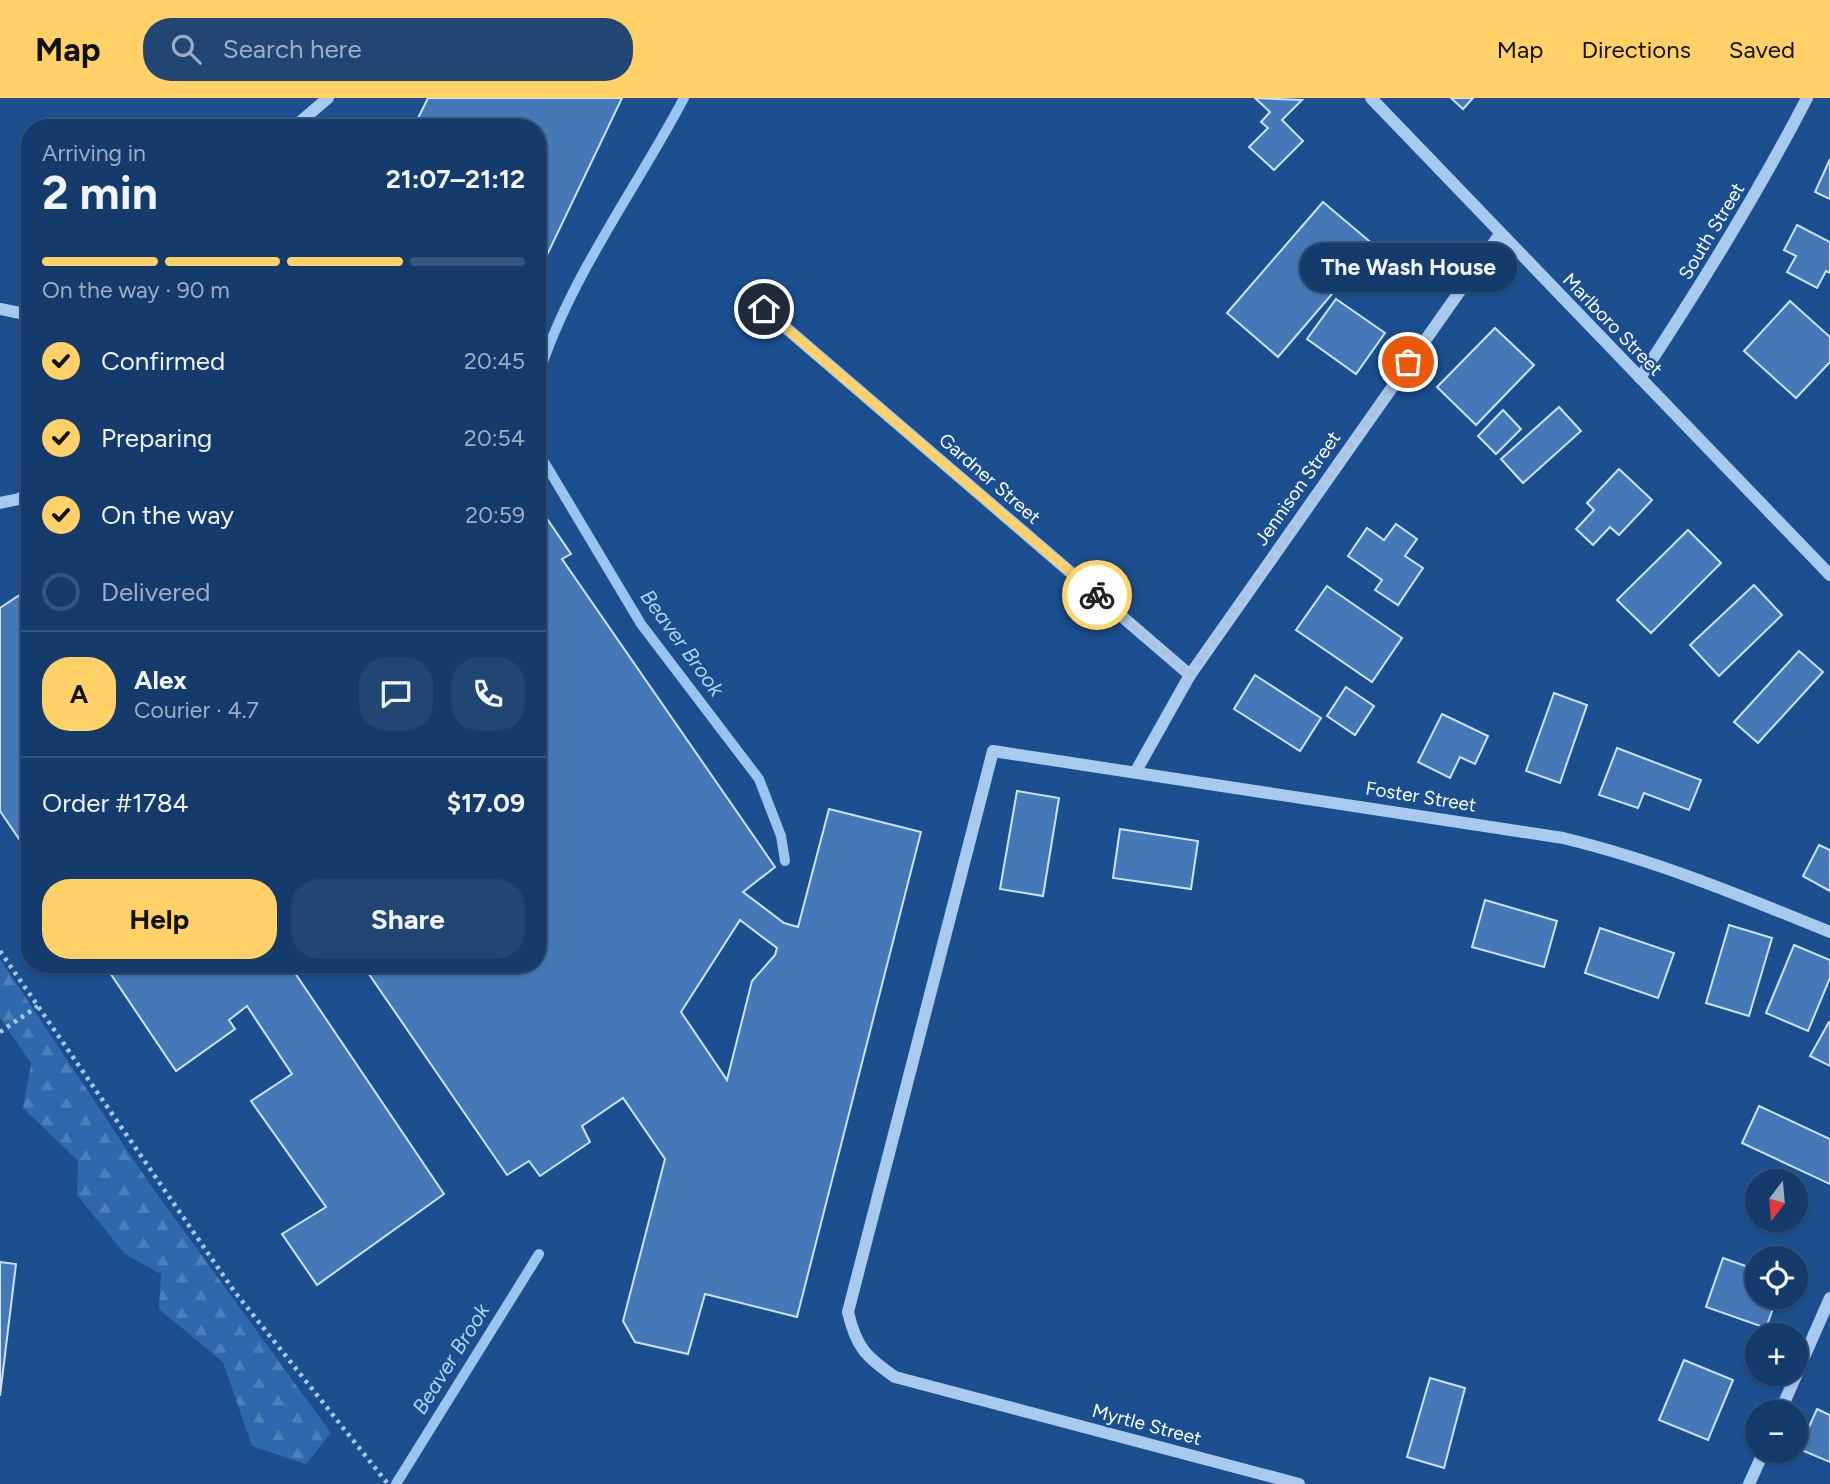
<!DOCTYPE html>
<html lang="en">
<head>
<meta charset="utf-8">
<style>
	body { margin:0; font-family:Figtree,sans-serif; background:#214673; color:#f1f3f6; height:100vh; display:flex; flex-direction:column; font-size:26px; white-space:nowrap }
	* { box-sizing:border-box; margin:0 }
	p { font-size:23px; color:#9dadc1 }
	.icon { flex:none; width:38px; height:38px; fill:none; stroke:currentColor; stroke-width:2; stroke-linecap:round; stroke-linejoin:round }
	.map { position:relative; flex:1; overflow:hidden }
	.drawer { position:absolute; left:21px; top:21px; width:525px; height:854px; display:flex; flex-direction:column; background:#143b6b; border-radius:28px; box-shadow:0 2px 5px #0004,0 0 0 2px #33557e }
	.drawer>* { flex:none }
	.needle { width:46px; rotate:196deg }
	.controls { position:absolute; left:1745px; top:1071px; display:grid; gap:14px }
	.controls a { display:grid; place-items:center; width:63px; height:63px; border-radius:50%; background:#143b6b; box-shadow:0 2px 5px #0004,0 0 0 2px #33557e; font-size:35px }
	.pin { position:absolute; display:grid; place-items:center; width:60px; height:60px; color:#fff; margin:-30px; border:4px solid #fff; border-radius:50%; box-shadow:0 2px 7px #0007 }
	.courier { position:absolute; display:grid; place-items:center; width:70px; height:70px; margin:-35px; border:5px solid #ffd166; border-radius:50%; background:#fff; color:#222; box-shadow:0 2px 9px #0007 }
	.bubble { position:absolute; height:49px; border-radius:24px; background:#143b6b; box-shadow:0 2px 5px #0004,0 0 0 2px #33557e; font-size:23px; font-weight:700; line-height:49px; text-align:center }
	.summary em { font-style:normal; font-weight:700 }
	.summary div { display:flex; flex-direction:column-reverse }
	.summary { display:flex; align-items:center; justify-content:space-between; height:119px; padding:0 21px }
	h1 { font-size:46px; font-weight:700; line-height:52px }
	.bar { display:grid; grid-template-columns:repeat(4,1fr); gap:10px 7px; align-content:center; height:84px; padding:0 21px }
	.bar i { height:9px; border-radius:5px; background:#33557e }
	.bar .on { background:#ffd166 }
	.bar p { grid-column:span 4 }
	.line { display:flex; align-items:center; gap:18px; padding:0 21px; border-top:2px solid #33557e }
	.line div { flex:1 }
	.round { display:grid; place-items:center; flex:none; width:74px; height:74px; border-radius:28px; background:#214673 }
	ol { padding:0 21px; list-style:none }
	li { display:flex; align-items:center; gap:21px; height:77px }
	li p { margin-inline-start:auto }
	li .icon { padding:7px; border-radius:50%; background:#ffd166; color:#111; stroke-width:4 }
	li:last-child { color:#9dadc1 }
	li i { width:38px; height:38px; border:4px solid #33557e; border-radius:50% }
	.cta { display:flex; gap:14px; margin-top:auto; padding:14px 21px }
	.cta a { flex:1; height:80px; border-radius:28px; background:#ffd166; color:#111; font-size:28px; font-weight:700; line-height:80px; text-align:center }
	.cta a+a { background:#214673; color:#f1f3f6 }
	header { display:flex; align-items:center; gap:42px; box-sizing:border-box; height:98px; padding:0 35px; background:#ffd166; color:#111 }
	header strong { font-size:33px }
	nav { display:flex; gap:38px; margin-inline-start:auto; font-size:24px }
	.search { width:490px; height:63px; background:#214673; display:flex; align-items:center; gap:18px; box-sizing:border-box; padding:0 24px; border-radius:28px; color:#9dadc1; font-size:26px }
	.map>svg:first-child { display:block }
	.forest { fill:url(#forest-firs) }
	.lines { fill:none; stroke-linecap:round; stroke-linejoin:round }
	.stream { stroke:#9cc4f0; stroke-width:10 }
	.building { fill:#4478b7; stroke:#cfe3fa; stroke-width:2; fill-rule:evenodd }
	.path { stroke:#a9c9ee; stroke-width:4.5; stroke-dasharray:3.5 5; stroke-linecap:butt }
	.minor { stroke:#a9c9ee; stroke-width:12 }
	.done { stroke:#afc1d8; stroke-width:7; stroke-dasharray:0 12.6 }
	.route { stroke:#ffd166; stroke-width:9 }
	.labels { text-anchor:middle; stroke-width:5; stroke-linejoin:round; paint-order:stroke }
	.street-label { font-size:19px; fill:#fff; stroke:#1b4f8f }
	.water-label { font-size:21px; font-style:italic; fill:#b5d3f5; stroke:#1b4f8f }
</style>
</head>
<body>
<header>
<strong>Map</strong>
<div class="search"><svg class="icon" aria-label="search" viewBox="0 0 24 24"><circle cx="10" cy="10" r="6"/><path d="M15 15l6 6"/></svg>Search here</div>
<nav><a>Map</a><a>Directions</a><a>Saved</a></nav>
</header>
<div class="map">
<svg width="1830" height="1386" viewBox="0 0 1830 1386">
	<defs>
		<pattern id="forest-firs" width="22" height="20" patternUnits="userSpaceOnUse" patternTransform="scale(1.75)"><rect width="22" height="20" fill="#2e69ad"/><path d="M5 1l3.5 6h-7zM16 11l3.5 6h-7z" fill="#4d80b9"/></pattern>
	</defs>
	<rect width="100%" height="100%" fill="#1b4f8f"/>
	<polygon class="forest" points="0,861 147,1082 331,1335 306,1366 252,1348 223,1264 159,1211 161,1176 125,1156 77,1097 78,1063 23,1010 31,965 0,920"/>
	<g class="lines">
		<g class="stream">
			<path d="M537,282C568,181 635,93 684,0"/>
			<polyline points="537,352 641,526 759,681 781,738 785,763"/>
			<polyline points="396,1386 539,1156"/>
		</g>
	</g>
	<g class="building">
		<polygon points="428,0 622,0 537,178 537,30 413,30"/>
		<polygon points="1255,0 1302,2 1282,22 1303,43 1274,72 1249,49 1268,30 1261,24 1270,14"/>
		<polygon points="1451,0 1473,0 1463,11"/>
		<polygon points="1830,61 1830,101 1815,94"/>
		<polygon points="1323,104 1374,147 1278,259 1227,215"/>
		<polygon points="1797,127 1830,144 1830,175 1826,173 1817,190 1787,174 1796,158 1784,152"/>
		<polygon points="1336,201 1385,235 1356,276 1307,241"/>
		<polygon points="1790,203 1830,239 1830,264 1796,300 1744,253"/>
		<polygon points="1495,230 1534,267 1476,327 1437,289"/>
		<polygon points="1559,309 1581,333 1523,385 1501,361"/>
		<polygon points="1503,312 1521,331 1496,356 1478,338"/>
		<polygon points="1619,371 1652,402 1619,437 1610,429 1593,447 1576,431 1594,412 1587,405"/>
		<path d="M537,406L571,456L562,461L775,769L743,794L784,825L798,829L829,711L921,734L797,1219L705,1196L688,1256L635,1244L623,1223L665,1061L623,1000L582,1028L590,1044L540,1078L529,1063L507,1077L362,866H537ZM740,822L777,850L775,857L752,883L727,982L681,914Z"/>
		<polygon points="1396,426 1417,441 1405,458 1423,470 1398,507 1375,492 1382,482 1348,458 1367,430 1384,442"/>
		<polygon points="1688,432 1721,465 1651,535 1617,502"/>
		<polygon points="1754,487 1782,517 1719,578 1690,547"/>
		<polygon points="1327,488 1402,540 1372,584 1296,532"/>
		<polygon points="30,490 30,757 0,713 0,510"/>
		<polygon points="1799,553 1823,574 1758,645 1734,624"/>
		<polygon points="1255,577 1321,620 1300,653 1234,611"/>
		<polygon points="1346,589 1374,608 1355,637 1327,618"/>
		<polygon points="1554,595 1587,607 1560,685 1526,673"/>
		<polygon points="1442,616 1488,638 1475,666 1460,659 1450,680 1418,664"/>
		<polygon points="1617,650 1701,682 1689,712 1644,695 1638,710 1599,697"/>
		<polygon points="1017,693 1059,700 1043,798 1000,791"/>
		<polygon points="1120,731 1198,743 1191,791 1113,780"/>
		<polygon points="1819,747 1830,752 1830,793 1803,778"/>
		<polygon points="1485,802 1557,823 1544,869 1472,849"/>
		<polygon points="1729,827 1772,840 1749,918 1706,905"/>
		<polygon points="1600,830 1674,855 1658,900 1585,875"/>
		<polygon points="1794,847 1830,862 1830,880 1808,933 1766,915"/>
		<polygon points="104,866 308,866 295,875 444,1096 317,1187 282,1136 326,1109 251,1003 292,976 247,908 229,922 235,931 176,973"/>
		<polygon points="1829,924 1830,924 1830,968 1810,958"/>
		<polygon points="1759,1008 1830,1041 1830,1086 1742,1045"/>
		<polygon points="1723,1160 1757,1172 1757,1199 1777,1199 1766,1230 1706,1209"/>
		<polygon points="0,1164 16,1166 0,1298"/>
		<polygon points="1684,1262 1733,1282 1708,1342 1659,1322"/>
		<polygon points="1430,1280 1465,1290 1444,1370 1407,1359"/>
		<polygon points="1817,1311 1830,1317 1830,1364 1799,1351"/>
	</g>
	<g class="lines">
		<g class="path">
			<polyline points="0,853 234,1193 388,1386"/>
			<polyline points="0,934 38,908"/>
		</g>
		<g class="minor">
			<polyline points="1371,0 1830,477"/>
			<polyline points="293,30 328,0"/>
			<polyline points="0,211 30,217"/>
			<polyline points="764,211 1190,577"/>
			<path d="M1640,280C1700,189 1757,97 1807,0"/>
			<polyline points="0,405 19,401 30,394"/>
			<polyline points="1136,673 1190,577 1500,136"/>
			<polyline points="1780,1314 1830,1200"/>
			<path d="M1299,1386L895,1279C866,1259 856,1249 848,1214L993,653L1563,740C1655,762 1742,798 1830,834"/>
			<polyline points="1749,1386 1764,1353"/>
		</g>
	</g>
	<g class="lines">
		<polyline class="done" points="1097,497 1190,577 1408,264"/>
		<polyline class="route" points="764,211 1097,497"/>
	</g>
	<g class="labels">
		<g class="street-label">
			<text transform="translate(1711 133) rotate(-59)" y="7">South Street</text>
			<text transform="translate(1613 226) rotate(46)" y="7">Marlboro Street</text>
			<text transform="translate(990 380) rotate(41)" y="7">Gardner Street</text>
			<text transform="translate(1297 390) rotate(-55)" y="7">Jennison Street</text>
			<text transform="translate(1421 698) rotate(9)" y="7">Foster Street</text>
			<text transform="translate(1147 1326) rotate(15)" y="7">Myrtle Street</text>
		</g>
		<g class="water-label">
			<text transform="translate(682 545) rotate(54)" y="7">Beaver Brook</text>
			<text transform="translate(451 1261) rotate(-58)" y="7">Beaver Brook</text>
		</g>
	</g>
</svg>
<div class="controls">
<a><svg class="needle" viewBox="-14 -14 28 28"><path d="M0-13l5 13h-10z" fill="#e53935"/><path d="M0 13l5-13h-10z" fill="#9dadc1"/></svg></a>
<a><svg class="icon" aria-label="locate" viewBox="0 0 24 24"><circle cx="12" cy="12" r="6"/><path d="M12 2v4M12 18v4M2 12h4M18 12h4"/></svg></a>
<a>+</a>
<a>−</a>
</div>
<div class="pin" style="left:1408px;top:264px;background:#ea580c"><svg class="icon" aria-label="bag" viewBox="0 0 24 24"><path d="M5 8h14l-1 12H6zM9 8a3 3 0 0 1 6 0"/></svg></div>
<div class="pin" style="left:764px;top:211px;background:#1f2937"><svg class="icon" aria-label="home" viewBox="0 0 24 24"><path d="M3 11l9-7 9 7M6 9v11h12V9"/></svg></div>
<div class="courier" style="left:1097px;top:497px"><svg class="icon" aria-label="bike" viewBox="0 0 24 24"><circle cx="6" cy="16" r="4"/><circle cx="18" cy="16" r="4"/><path d="M6 16l4-8h5l3 8M10 8l3 8H6M13 5h3"/></svg></div>
<div class="bubble" style="left:1300px;top:145px;width:217px">The Wash House</div>
<section class="drawer">
<div class="summary"><div><h1>2 min</h1><p>Arriving in</p></div><em>21:07–21:12</em></div>
<div class="bar"><i class="on"></i><i class="on"></i><i class="on"></i><i></i><p>On the way · 90 m</p></div>
<ol>
<li><svg class="icon" aria-label="check" viewBox="0 0 24 24"><path d="M5 12l5 5 9-10"/></svg>Confirmed<p>20:45</p></li>
<li><svg class="icon" aria-label="check" viewBox="0 0 24 24"><path d="M5 12l5 5 9-10"/></svg>Preparing<p>20:54</p></li>
<li><svg class="icon" aria-label="check" viewBox="0 0 24 24"><path d="M5 12l5 5 9-10"/></svg>On the way<p>20:59</p></li>
<li><i></i>Delivered</li>
</ol>
<div class="line" style="height:126px"><b class="round" style="background:#ffd166;color:#111">A</b><div><b>Alex</b><p>Courier · 4.7</p></div><a class="round"><svg class="icon" aria-label="chat" viewBox="0 0 24 24"><path d="M4 5h16v11H9l-5 4z"/></svg></a><a class="round"><svg class="icon" aria-label="phone" viewBox="0 0 24 24"><path d="M5 4h4l2 5-3 2q2 4 5 5l2-3 5 2v4C11 20 4 13 5 4z"/></svg></a></div>
<div class="line" style="height:91px"><div>Order #1784</div><b>$17.09</b></div>
<div class="cta"><a>Help</a><a>Share</a></div>
</section>
</div>
</body>
</html>
